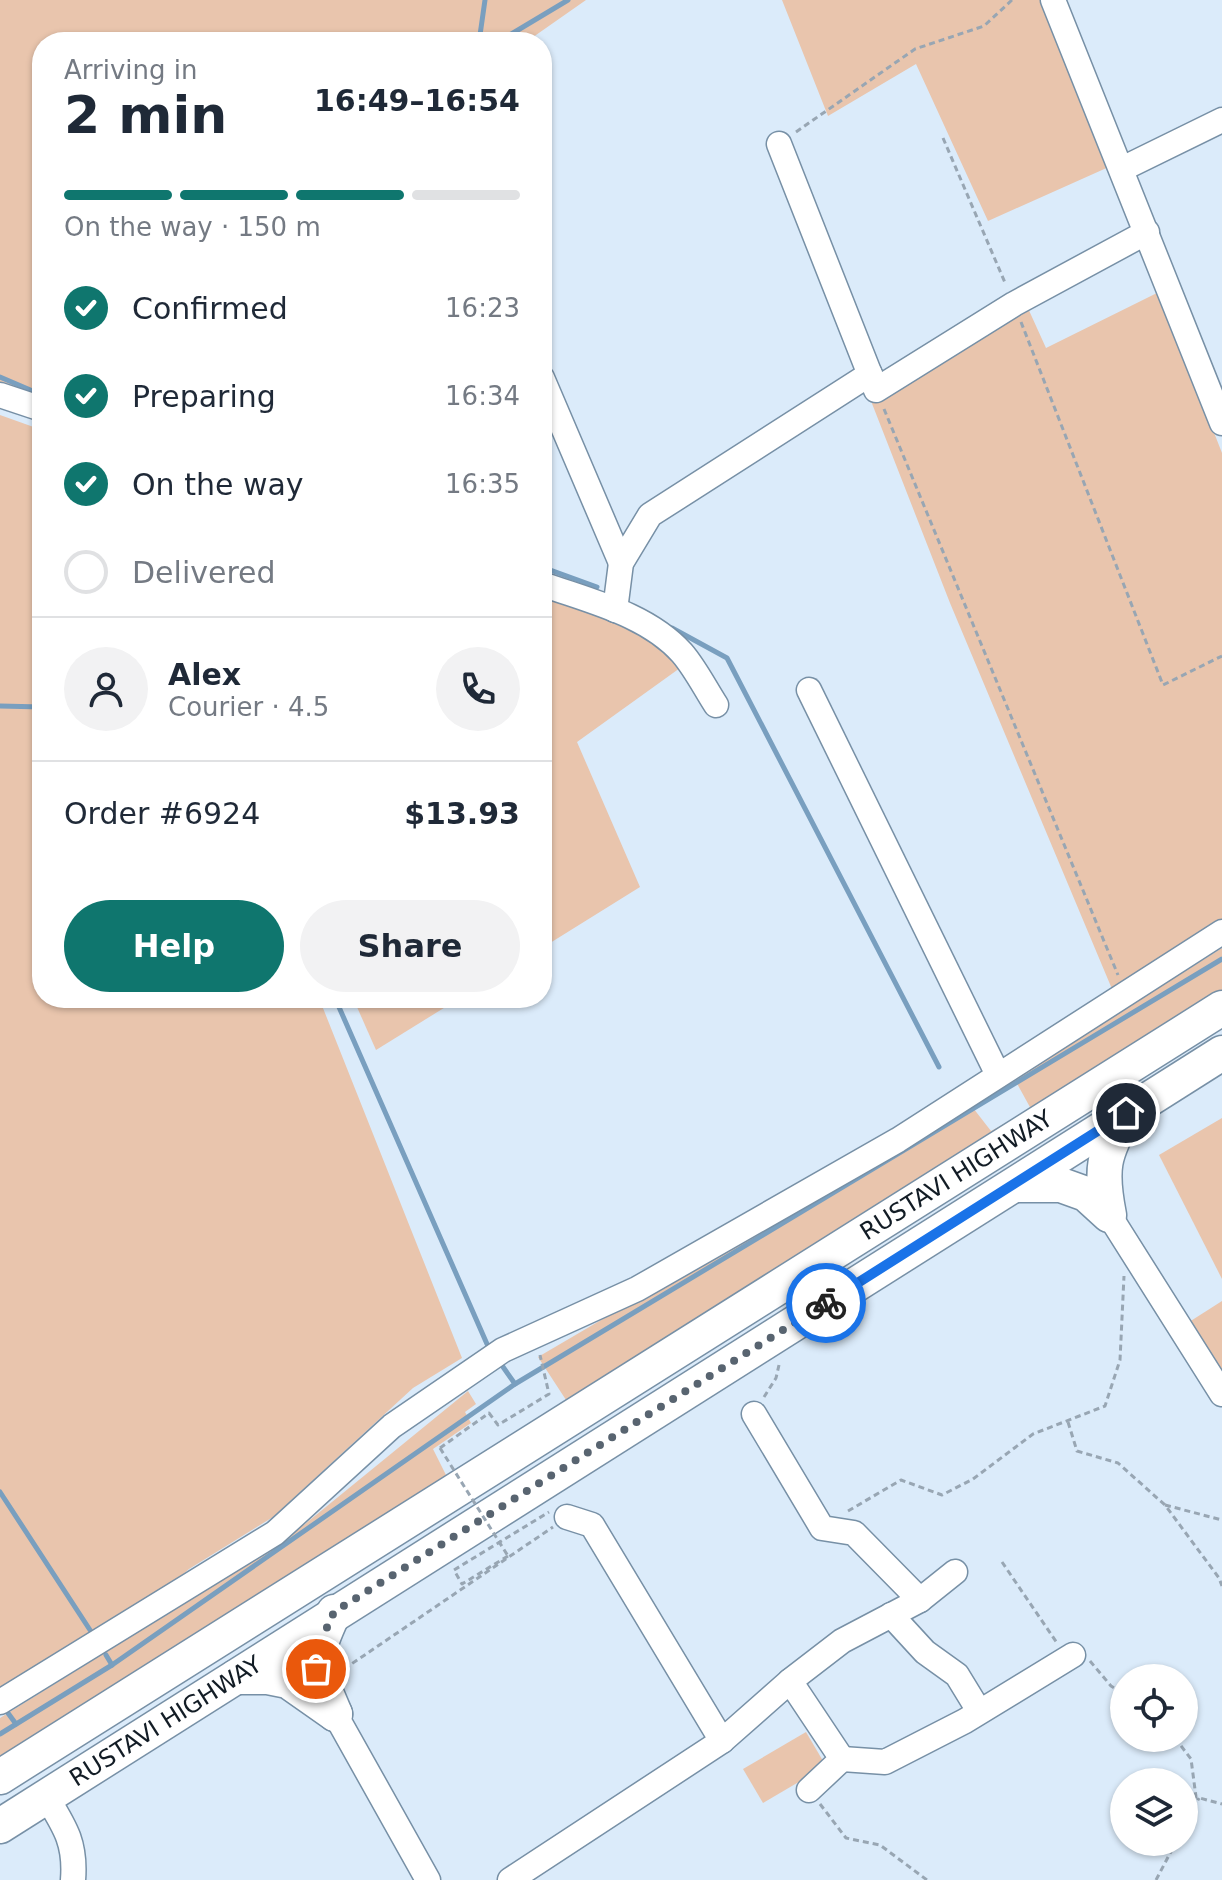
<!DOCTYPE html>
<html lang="en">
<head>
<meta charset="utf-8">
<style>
	body { margin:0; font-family:"DejaVu Sans",sans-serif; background:#f2f2f3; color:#1f2937; height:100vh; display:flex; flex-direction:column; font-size:30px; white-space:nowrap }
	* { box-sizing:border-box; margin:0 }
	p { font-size:26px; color:#747a83 }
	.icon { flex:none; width:44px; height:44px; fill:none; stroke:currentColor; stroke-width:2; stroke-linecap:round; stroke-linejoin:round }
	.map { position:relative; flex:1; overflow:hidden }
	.details { position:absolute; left:32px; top:32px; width:520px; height:976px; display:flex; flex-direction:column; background:#fff; border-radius:32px; box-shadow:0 2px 6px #0004 }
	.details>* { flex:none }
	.buttons { position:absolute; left:1110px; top:1664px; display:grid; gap:16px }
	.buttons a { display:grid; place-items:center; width:88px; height:88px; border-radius:50%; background:#fff; box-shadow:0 2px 6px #0004; font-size:40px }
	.pin { position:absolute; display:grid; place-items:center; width:68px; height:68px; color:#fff; margin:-34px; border:4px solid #fff; border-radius:50%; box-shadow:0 2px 8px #0007 }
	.courier { position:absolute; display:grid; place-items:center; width:80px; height:80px; margin:-40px; border:6px solid #1a73e8; border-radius:50%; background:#fff; color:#222; box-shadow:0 2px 10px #0007 }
	.head em { font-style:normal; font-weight:700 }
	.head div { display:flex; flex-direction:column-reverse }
	.head { display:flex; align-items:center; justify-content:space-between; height:136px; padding:0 32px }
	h1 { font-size:52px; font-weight:700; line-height:60px }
	.bar { display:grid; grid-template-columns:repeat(4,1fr); gap:12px 8px; align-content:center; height:96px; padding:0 32px }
	.bar i { height:10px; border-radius:6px; background:#e0e1e3 }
	.bar .current { background:#0f766e }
	.bar p { grid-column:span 4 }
	.line { display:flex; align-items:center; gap:20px; padding:0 32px; border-top:2px solid #e0e1e3 }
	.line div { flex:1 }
	.round { display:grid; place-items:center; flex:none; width:84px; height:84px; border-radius:42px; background:#f2f2f3 }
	ol { padding:0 32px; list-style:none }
	li { display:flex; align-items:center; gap:24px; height:88px }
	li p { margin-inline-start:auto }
	li .icon { padding:8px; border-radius:50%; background:#0f766e; color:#fff; stroke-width:4 }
	li:last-child { color:#747a83 }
	li i { width:44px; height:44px; border:4px solid #e0e1e3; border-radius:50% }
	.primary-button { display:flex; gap:16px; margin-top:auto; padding:16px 32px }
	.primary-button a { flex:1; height:92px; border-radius:48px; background:#0f766e; color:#fff; font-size:32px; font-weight:700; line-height:92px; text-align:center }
	.primary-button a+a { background:#f2f2f3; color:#1f2937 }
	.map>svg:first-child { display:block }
	.green { fill:#e9c5ad }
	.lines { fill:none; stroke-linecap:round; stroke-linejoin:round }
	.stream { stroke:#799fbf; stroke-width:5 }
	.minor-casing { stroke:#7790a6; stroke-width:27 }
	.highway-casing { stroke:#7790a6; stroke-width:37 }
	.path { stroke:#98a6b3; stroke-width:3; stroke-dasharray:6 4; stroke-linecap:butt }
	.minor { stroke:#fff; stroke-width:24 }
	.highway { stroke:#fff; stroke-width:34 }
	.path-bridge { stroke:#98a6b3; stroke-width:3; stroke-dasharray:6 4; stroke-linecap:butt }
	.done { stroke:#586470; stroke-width:8; stroke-dasharray:0 14.4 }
	.route { stroke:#1a73e8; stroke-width:10 }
	.labels { text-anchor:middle; stroke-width:7; stroke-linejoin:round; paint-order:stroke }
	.street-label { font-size:24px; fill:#121c25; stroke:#fff }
</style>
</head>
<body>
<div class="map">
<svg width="1222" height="1880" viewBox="0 0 1222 1880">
	<rect width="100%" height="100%" fill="#dbebfa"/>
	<g class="green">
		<polygon points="0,0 586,0 526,42 42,42 42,403 0,388"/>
		<polygon points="782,0 1043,0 1111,166 988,221 916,64 828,116"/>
		<polygon points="1159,292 1222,453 1222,923 1112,989 950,603 871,401 1027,306 1046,348"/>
		<polygon points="0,415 42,430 42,998 319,998 462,1358 413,1388 273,1517 189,1569 135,1617 0,1694"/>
		<polygon points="542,596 639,629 680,668 577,742 640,887 542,948"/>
		<polygon points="1222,948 1222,998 568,1403 538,1357 970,1104 991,1131 1031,1109 1014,1078"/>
		<polygon points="353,998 460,998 376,1050"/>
		<polygon points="1222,1118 1222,1279 1159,1155"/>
		<polygon points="1222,1301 1222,1381 1186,1324"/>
		<polygon points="468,1391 476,1404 465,1412 471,1423 433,1449 450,1483 0,1767 0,1718 202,1592 305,1524"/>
		<polygon points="806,1732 826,1766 763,1803 743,1769"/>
	</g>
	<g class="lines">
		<g class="stream">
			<polyline points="479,42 485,0"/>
			<polyline points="498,42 568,0"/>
			<polyline points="0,377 42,395"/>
			<polyline points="542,567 597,587"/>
			<polyline points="672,628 727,658 939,1067"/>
			<polyline points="0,706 42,707"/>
			<polyline points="335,998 487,1344"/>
			<polyline points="501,1364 515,1384"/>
			<polyline points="0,1492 90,1630"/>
			<polyline points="106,1655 112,1665"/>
			<polyline points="5,1709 16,1724"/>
			<polyline points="0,1734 112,1665 515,1384 1222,959"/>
		</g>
		<g class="minor-casing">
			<g id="minor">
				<polyline points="1053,0 1222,423"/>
				<polyline points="779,144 876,390 1014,304 1147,232"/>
				<polyline points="1122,169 1222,120"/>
				<polyline points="542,378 621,563"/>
				<polyline points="0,395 42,409"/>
				<path d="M542,584C589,601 647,614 682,653C695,668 705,688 716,705"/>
				<polyline points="615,610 621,563 650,515 870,374"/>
				<polyline points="809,690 998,1075"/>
				<polyline points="1109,1215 1222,1394"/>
				<polyline points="754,1414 822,1528 854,1533 920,1600"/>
				<polyline points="567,1517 592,1525 722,1741"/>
				<polyline points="891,1615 925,1652 957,1675 979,1711"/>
				<polyline points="790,1681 842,1641 920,1600 955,1572"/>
				<polyline points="0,1702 275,1533 392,1426 503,1350 637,1289 898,1140 1222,932"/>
				<polyline points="335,1714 428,1880"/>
				<polyline points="842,1759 885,1762 965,1721 1073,1655"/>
				<path d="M46,1796C65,1827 76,1843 73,1880"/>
				<polyline points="510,1880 722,1741 790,1681 842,1759 809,1790"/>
			</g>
		</g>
		<g class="highway-casing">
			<g id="highway">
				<path d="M1016,1185H1061L1086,1194L1109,1215C1100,1169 1103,1155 1126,1114"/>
				<path d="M334,1612C311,1662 314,1664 335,1714"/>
				<polyline points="236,1677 268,1677 288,1681 335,1714"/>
				<path id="s1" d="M0,1777L1222,1008"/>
				<path id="s2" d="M0,1826L1222,1053"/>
			</g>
		</g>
		<g class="path">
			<polyline points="796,132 915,49 984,26 1012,0"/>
			<polyline points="943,138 1006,285"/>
			<polyline points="1021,322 1163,685 1222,656"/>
			<polyline points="884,409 1118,975"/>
			<polyline points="764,1397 776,1378 779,1365"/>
			<polyline points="1068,1422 1077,1451 1118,1463 1165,1505 1219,1578 1222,1586"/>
			<polyline points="440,1448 489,1413 498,1425 549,1394 540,1355"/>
			<polyline points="1165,1505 1222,1520"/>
			<polyline points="848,1511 901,1480 942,1495 973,1479 1033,1434 1105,1406 1120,1360 1124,1276"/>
			<polyline points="508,1556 462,1584 454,1570 549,1512"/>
			<polyline points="1002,1562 1057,1643"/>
			<polyline points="1090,1661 1111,1686 1124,1694"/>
			<polyline points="344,1669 553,1527"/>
			<polyline points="1175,1738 1191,1759 1196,1797 1222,1804"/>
			<polyline points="820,1804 846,1838 880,1845 927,1880"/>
			<polyline points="1184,1827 1199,1798"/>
			<polyline points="1156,1880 1176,1842"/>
		</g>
		<use href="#minor" class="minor"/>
		<use href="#highway" class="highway"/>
		<polyline class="path-bridge" points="440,1448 508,1556"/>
	</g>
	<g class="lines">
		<polyline class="done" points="316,1669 320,1643 334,1612 826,1303"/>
		<polyline class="route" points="826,1303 1126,1113"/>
	</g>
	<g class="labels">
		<g class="street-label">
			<text dy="8" stroke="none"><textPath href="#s1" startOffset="1130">RUSTAVI HIGHWAY</textPath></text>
			<text dy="8" stroke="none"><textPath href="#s2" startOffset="196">RUSTAVI HIGHWAY</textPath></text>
		</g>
	</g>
</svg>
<div class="buttons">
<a><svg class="icon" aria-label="locate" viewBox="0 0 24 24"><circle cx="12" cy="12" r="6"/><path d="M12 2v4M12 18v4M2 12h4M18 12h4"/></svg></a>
<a><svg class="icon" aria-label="layers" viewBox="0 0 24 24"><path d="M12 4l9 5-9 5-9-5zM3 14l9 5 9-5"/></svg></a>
</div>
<div class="pin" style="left:316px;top:1669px;background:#ea580c"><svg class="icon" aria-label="bag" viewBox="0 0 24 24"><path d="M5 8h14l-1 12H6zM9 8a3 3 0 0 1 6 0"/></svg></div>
<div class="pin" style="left:1126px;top:1113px;background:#1f2937"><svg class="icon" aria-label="home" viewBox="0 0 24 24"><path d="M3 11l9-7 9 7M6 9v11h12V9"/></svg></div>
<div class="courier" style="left:826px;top:1303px"><svg class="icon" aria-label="bike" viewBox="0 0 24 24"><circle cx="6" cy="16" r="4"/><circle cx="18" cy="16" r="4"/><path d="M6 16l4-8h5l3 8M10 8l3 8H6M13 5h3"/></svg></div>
<section class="details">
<div class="head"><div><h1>2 min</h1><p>Arriving in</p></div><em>16:49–16:54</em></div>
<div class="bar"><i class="current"></i><i class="current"></i><i class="current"></i><i></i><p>On the way · 150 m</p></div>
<ol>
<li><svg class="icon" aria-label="check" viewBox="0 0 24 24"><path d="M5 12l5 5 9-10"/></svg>Confirmed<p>16:23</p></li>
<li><svg class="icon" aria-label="check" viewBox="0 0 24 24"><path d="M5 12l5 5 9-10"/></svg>Preparing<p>16:34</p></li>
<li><svg class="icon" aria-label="check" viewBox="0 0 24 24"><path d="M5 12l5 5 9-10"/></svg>On the way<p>16:35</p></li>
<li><i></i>Delivered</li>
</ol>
<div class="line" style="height:144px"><a class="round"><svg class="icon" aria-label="person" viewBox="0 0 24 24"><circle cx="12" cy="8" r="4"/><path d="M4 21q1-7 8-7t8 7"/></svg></a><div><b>Alex</b><p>Courier · 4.5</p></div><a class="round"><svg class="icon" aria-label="phone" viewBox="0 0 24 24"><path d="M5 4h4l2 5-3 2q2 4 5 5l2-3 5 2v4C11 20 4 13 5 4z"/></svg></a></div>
<div class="line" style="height:104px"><div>Order #6924</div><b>$13.93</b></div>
<div class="primary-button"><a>Help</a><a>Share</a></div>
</section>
</div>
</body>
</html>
